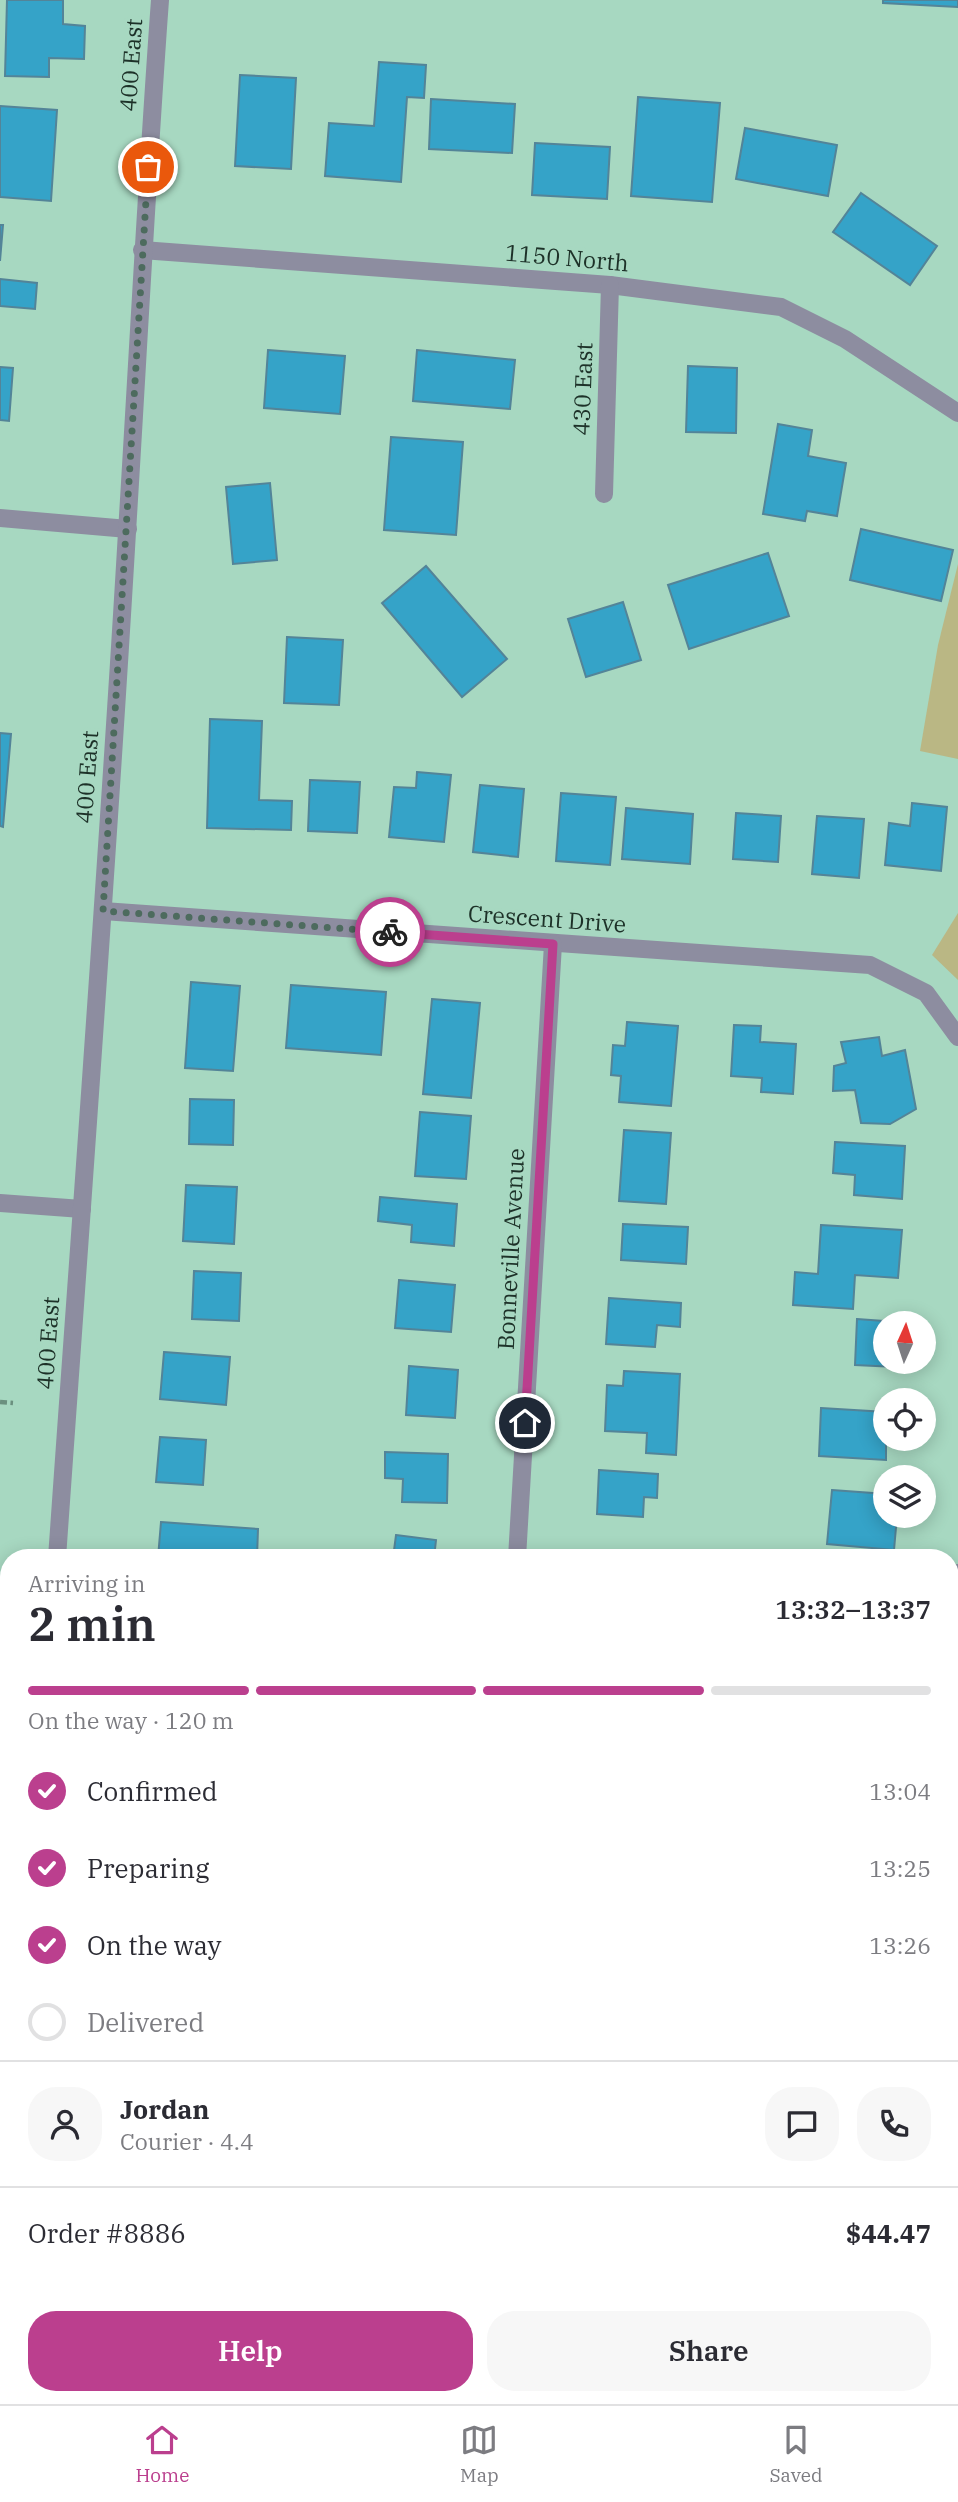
<!DOCTYPE html>
<html lang="en">
<head>
<meta charset="utf-8">
<style>
	body { margin:0; font-family:"IBM Plex Serif",serif; background:#f7f7f7; color:#2b2b33; height:100vh; display:flex; flex-direction:column; font-size:26px; white-space:nowrap }
	* { box-sizing:border-box; margin:0 }
	p { font-size:23px; color:#7c7c81 }
	.icon { flex:none; width:38px; height:38px; fill:none; stroke:currentColor; stroke-width:2; stroke-linecap:round; stroke-linejoin:round }
	.map { position:relative; flex:1; overflow:hidden }
	.sheet { position:absolute; left:0px; top:1549px; width:959px; height:856px; display:flex; flex-direction:column; background:#fff; border-radius:28px 28px 0 0; box-shadow:0 4px 18px #0003 }
	.sheet>* { flex:none }
	.needle { width:46px; rotate:3deg }
	.fabs { position:absolute; left:873px; top:1311px; display:grid; gap:14px }
	.fabs a { display:grid; place-items:center; width:63px; height:63px; border-radius:50%; background:#fff; box-shadow:0 4px 18px #0003; font-size:35px }
	.pin { position:absolute; display:grid; place-items:center; width:60px; height:60px; color:#fff; margin:-30px; border:4px solid #fff; border-radius:50%; box-shadow:0 2px 7px #0007 }
	.courier { position:absolute; display:grid; place-items:center; width:70px; height:70px; margin:-35px; border:5px solid #bb3f8e; border-radius:50%; background:#fff; color:#222; box-shadow:0 2px 9px #0007 }
	.head em { font-style:normal; font-weight:600 }
	.head div { display:flex; flex-direction:column-reverse }
	.head { display:flex; align-items:center; justify-content:space-between; height:119px; padding:0 28px }
	h1 { font-size:46px; font-weight:600; line-height:52px }
	.bar { display:grid; grid-template-columns:repeat(4,1fr); gap:10px 7px; align-content:center; height:84px; padding:0 28px }
	.bar i { height:9px; border-radius:5px; background:#e1e1e2 }
	.bar .on { background:#bb3f8e }
	.bar p { grid-column:span 4 }
	.line { display:flex; align-items:center; gap:18px; padding:0 28px; border-top:2px solid #e1e1e2 }
	.line div { flex:1 }
	.round { display:grid; place-items:center; flex:none; width:74px; height:74px; border-radius:28px; background:#f7f7f7 }
	ol { padding:0 28px; list-style:none }
	li { display:flex; align-items:center; gap:21px; height:77px }
	li p { margin-inline-start:auto }
	li .icon { padding:7px; border-radius:50%; background:#bb3f8e; color:#fff; stroke-width:4 }
	li:last-child { color:#7c7c81 }
	li i { width:38px; height:38px; border:4px solid #e1e1e2; border-radius:50% }
	.primary-button { display:flex; gap:14px; margin-top:auto; padding:14px 28px }
	.primary-button a { flex:1; height:80px; border-radius:28px; background:#bb3f8e; color:#fff; font-size:28px; font-weight:600; line-height:80px; text-align:center }
	.primary-button a+a { background:#f7f7f7; color:#2b2b33 }
	.tabs { display:flex; justify-content:space-around; align-items:center; height:98px; border-top:2px solid #e1e1e2; background:#fff; font-size:19px; color:#7c7c81 }
	.tabs a { display:grid; justify-items:center; gap:4px }
	.tabs .on { color:#bb3f8e }
	.map>svg:first-child { display:block }
	.green { fill:#bab784 }
	.building { fill:#35a3c8; stroke:#538498; stroke-width:2 }
	.lines { fill:none; stroke-linecap:round; stroke-linejoin:round }
	.path { stroke:#6b907f; stroke-width:4.5; stroke-dasharray:7 3.5; stroke-linecap:butt }
	.minor { stroke:#8d8da0; stroke-width:18 }
	.tertiary { stroke:#8d8da0; stroke-width:18 }
	.done { stroke:#4d6b5e; stroke-width:7; stroke-dasharray:0 12.6 }
	.route { stroke:#bb3f8e; stroke-width:9 }
	.labels { text-anchor:middle; stroke-width:7; stroke-linejoin:round; paint-order:stroke }
	.street-label { font-size:23px; fill:#1d3128; stroke:#a7d8c1 }
</style>
</head>
<body>
<div class="map">
<svg width="958" height="2404" viewBox="0 0 958 2404">
	<rect width="100%" height="100%" fill="#a7d8c1"/>
	<g class="green">
		<polygon points="958,564 958,759 920,751 938,645"/>
		<polygon points="958,913 958,980 932,955"/>
	</g>
	<g class="building">
		<polygon points="7,0 63,0 63,24 85,26 84,59 49,58 49,77 5,76"/>
		<polygon points="883,0 958,0 958,7 883,3"/>
		<polygon points="379,62 426,65 424,98 407,97 401,182 325,176 329,123 374,126"/>
		<polygon points="240,75 296,78 291,169 235,166"/>
		<polygon points="638,97 720,103 712,202 631,196"/>
		<polygon points="431,99 515,104 512,153 429,149"/>
		<polygon points="0,106 57,110 51,201 0,197"/>
		<polygon points="745,128 837,145 828,196 736,179"/>
		<polygon points="535,143 610,147 607,199 532,195"/>
		<polygon points="861,193 937,246 910,285 833,232"/>
		<polygon points="0,225 3,225 0,261"/>
		<polygon points="0,279 37,283 35,309 0,306"/>
		<polygon points="268,350 345,356 340,414 264,408"/>
		<polygon points="417,350 515,360 510,409 413,401"/>
		<polygon points="688,366 737,368 736,433 686,432"/>
		<polygon points="0,367 13,368 9,421 0,420"/>
		<polygon points="778,424 812,430 808,456 846,463 837,516 807,511 805,521 763,514"/>
		<polygon points="391,437 463,442 456,535 384,530"/>
		<polygon points="270,483 277,560 233,564 226,487"/>
		<polygon points="861,529 953,550 941,601 850,580"/>
		<polygon points="768,553 789,616 689,649 668,585"/>
		<polygon points="426,566 507,659 462,697 382,603"/>
		<polygon points="623,602 641,660 586,677 568,619"/>
		<polygon points="287,637 343,640 339,705 284,703"/>
		<polygon points="210,719 262,721 259,800 292,801 291,830 207,828"/>
		<polygon points="0,733 11,734 3,827 0,826"/>
		<polygon points="417,772 451,775 444,842 389,837 394,787 416,788"/>
		<polygon points="310,780 360,782 357,833 308,831"/>
		<polygon points="480,785 524,789 518,857 473,852"/>
		<polygon points="561,793 616,797 610,865 556,861"/>
		<polygon points="912,803 947,807 941,871 885,865 889,823 910,826"/>
		<polygon points="626,808 693,814 690,864 622,859"/>
		<polygon points="736,813 781,816 778,862 733,859"/>
		<polygon points="817,816 864,819 859,878 812,874"/>
		<polygon points="191,982 240,986 233,1071 185,1068"/>
		<polygon points="291,985 386,992 381,1055 286,1048"/>
		<polygon points="432,999 480,1003 471,1098 423,1094"/>
		<polygon points="627,1022 678,1026 671,1106 619,1102 621,1076 611,1075 613,1045 625,1046"/>
		<polygon points="734,1025 761,1026 760,1042 796,1044 793,1094 761,1092 762,1078 731,1076"/>
		<polygon points="879,1037 882,1056 905,1050 916,1109 890,1124 861,1123 855,1090 833,1091 834,1066 846,1063 841,1042"/>
		<polygon points="190,1099 234,1100 233,1145 189,1144"/>
		<polygon points="420,1112 471,1116 466,1179 415,1176"/>
		<polygon points="624,1130 671,1133 666,1204 619,1201"/>
		<polygon points="835,1142 905,1146 902,1199 854,1195 855,1175 833,1173"/>
		<polygon points="186,1185 237,1187 234,1244 183,1241"/>
		<polygon points="380,1197 457,1204 454,1246 411,1242 412,1225 378,1221"/>
		<polygon points="623,1224 688,1227 686,1264 621,1260"/>
		<polygon points="821,1225 902,1230 898,1278 855,1275 853,1309 793,1305 795,1272 818,1274"/>
		<polygon points="194,1271 241,1273 239,1321 192,1319"/>
		<polygon points="399,1280 455,1285 451,1332 395,1328"/>
		<polygon points="609,1298 681,1303 680,1327 657,1325 655,1347 606,1344"/>
		<polygon points="857,1319 898,1322 886,1323 886,1362 896,1362 896,1367 855,1365"/>
		<polygon points="164,1352 230,1357 226,1405 160,1399"/>
		<polygon points="409,1366 458,1370 455,1418 406,1415"/>
		<polygon points="624,1371 680,1374 676,1455 646,1453 647,1433 605,1431 607,1385 623,1386"/>
		<polygon points="821,1408 886,1412 886,1460 819,1456"/>
		<polygon points="160,1437 206,1440 203,1485 156,1482"/>
		<polygon points="385,1452 448,1454 447,1503 402,1502 403,1479 385,1478"/>
		<polygon points="599,1470 658,1474 657,1498 644,1497 643,1517 597,1514"/>
		<polygon points="832,1490 886,1494 886,1516 897,1516 894,1550 827,1544"/>
		<polygon points="161,1522 258,1529 257,1558 158,1558"/>
		<polygon points="396,1535 436,1540 434,1558 393,1558"/>
		<polygon points="644,1552 662,1553 662,1558 644,1558"/>
		<polygon points="954,2119 958,2119 958,2157 953,2156"/>
	</g>
	<g class="lines">
		<g class="path">
			<polyline points="0,1402 13,1403"/>
			<polyline points="33,2404 34,2396"/>
		</g>
		<g class="minor">
			<polyline points="142,250 610,285 781,307 845,339 958,413"/>
			<polyline points="604,494 610,285"/>
			<polyline points="0,518 128,529"/>
			<polyline points="103,911 870,965 926,993 958,1037"/>
			<polyline points="0,1203 82,1209"/>
			<polyline points="517,1558 553,944"/>
			<polyline points="0,1607 9,1608"/>
			<polyline points="950,1716 958,1573"/>
			<polyline points="107,2404 107,2396"/>
		</g>
		<g class="tertiary">
			<path d="M57,1558C81,1216 107,874 127,532C138,355 147,177 160,0"/>
			<polyline points="0,1906 9,1908"/>
			<polyline points="950,1982 958,1983"/>
		</g>
	</g>
	<g class="lines">
		<polyline class="done" points="148,167 103,911 390,932"/>
		<polyline class="route" points="390,932 553,944 525,1423"/>
	</g>
	<g class="labels">
		<g class="street-label">
			<text transform="translate(131 65) rotate(-86)" y="8">400 East</text>
			<text transform="translate(567 258) rotate(5)" y="8">1150 North</text>
			<text transform="translate(583 389) rotate(-88)" y="8">430 East</text>
			<text transform="translate(87 777) rotate(-86)" y="8">400 East</text>
			<text transform="translate(547 919) rotate(4)" y="8">Crescent Drive</text>
			<text transform="translate(511 1249) rotate(-87)" y="8">Bonneville Avenue</text>
			<text transform="translate(48 1343) rotate(-86)" y="8">400 East</text>
		</g>
	</g>
</svg>
<div class="fabs">
<a><svg class="needle" viewBox="-14 -14 28 28"><path d="M0-13l5 13h-10z" fill="#e53935"/><path d="M0 13l5-13h-10z" fill="#7c7c81"/></svg></a>
<a><svg class="icon" aria-label="locate" viewBox="0 0 24 24"><circle cx="12" cy="12" r="6"/><path d="M12 2v4M12 18v4M2 12h4M18 12h4"/></svg></a>
<a><svg class="icon" aria-label="layers" viewBox="0 0 24 24"><path d="M12 4l9 5-9 5-9-5zM3 14l9 5 9-5"/></svg></a>
</div>
<div class="pin" style="left:148px;top:167px;background:#ea580c"><svg class="icon" aria-label="bag" viewBox="0 0 24 24"><path d="M5 8h14l-1 12H6zM9 8a3 3 0 0 1 6 0"/></svg></div>
<div class="pin" style="left:525px;top:1423px;background:#1f2937"><svg class="icon" aria-label="home" viewBox="0 0 24 24"><path d="M3 11l9-7 9 7M6 9v11h12V9"/></svg></div>
<div class="courier" style="left:390px;top:932px"><svg class="icon" aria-label="bike" viewBox="0 0 24 24"><circle cx="6" cy="16" r="4"/><circle cx="18" cy="16" r="4"/><path d="M6 16l4-8h5l3 8M10 8l3 8H6M13 5h3"/></svg></div>
<section class="sheet">
<div class="head"><div><h1>2 min</h1><p>Arriving in</p></div><em>13:32–13:37</em></div>
<div class="bar"><i class="on"></i><i class="on"></i><i class="on"></i><i></i><p>On the way · 120 m</p></div>
<ol>
<li><svg class="icon" aria-label="check" viewBox="0 0 24 24"><path d="M5 12l5 5 9-10"/></svg>Confirmed<p>13:04</p></li>
<li><svg class="icon" aria-label="check" viewBox="0 0 24 24"><path d="M5 12l5 5 9-10"/></svg>Preparing<p>13:25</p></li>
<li><svg class="icon" aria-label="check" viewBox="0 0 24 24"><path d="M5 12l5 5 9-10"/></svg>On the way<p>13:26</p></li>
<li><i></i>Delivered</li>
</ol>
<div class="line" style="height:126px"><a class="round"><svg class="icon" aria-label="person" viewBox="0 0 24 24"><circle cx="12" cy="8" r="4"/><path d="M4 21q1-7 8-7t8 7"/></svg></a><div><b>Jordan</b><p>Courier · 4.4</p></div><a class="round"><svg class="icon" aria-label="chat" viewBox="0 0 24 24"><path d="M4 5h16v11H9l-5 4z"/></svg></a><a class="round"><svg class="icon" aria-label="phone" viewBox="0 0 24 24"><path d="M5 4h4l2 5-3 2q2 4 5 5l2-3 5 2v4C11 20 4 13 5 4z"/></svg></a></div>
<div class="line" style="height:91px"><div>Order #8886</div><b>$44.47</b></div>
<div class="primary-button"><a>Help</a><a>Share</a></div>
</section>
</div>
<nav class="tabs">
<a class="on"><svg class="icon" aria-label="home" viewBox="0 0 24 24"><path d="M3 11l9-7 9 7M6 9v11h12V9"/></svg>Home</a>
<a><svg class="icon" aria-label="map" viewBox="0 0 24 24"><path d="M3 6l6-2 6 2 6-2v14l-6 2-6-2-6 2zM9 4v14M15 6v14"/></svg>Map</a>
<a><svg class="icon" aria-label="saved" viewBox="0 0 24 24"><path d="M7 4h10v16l-5-4-5 4z"/></svg>Saved</a>
</nav>
</body>
</html>
